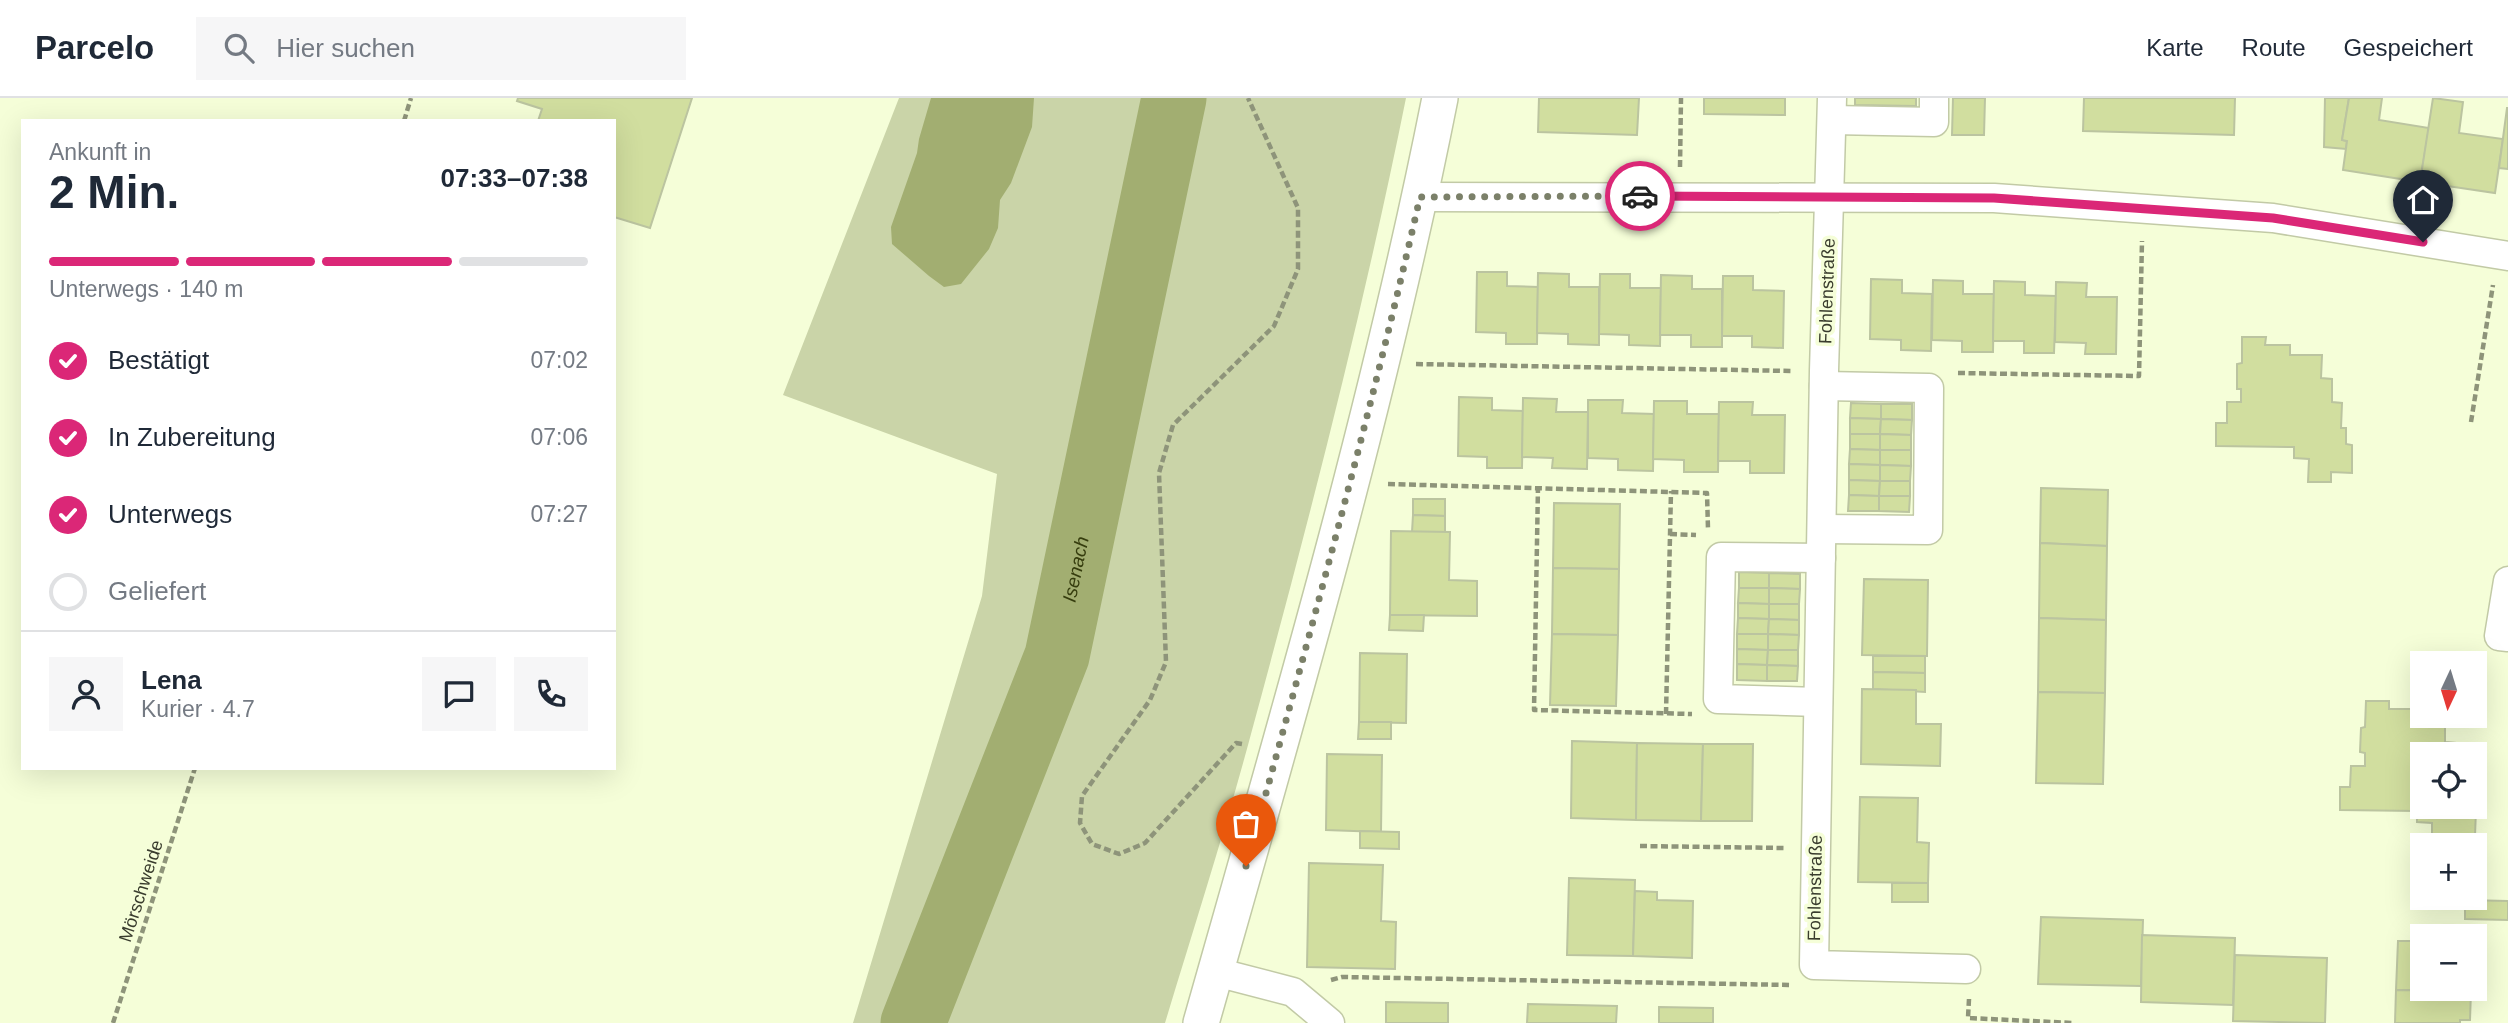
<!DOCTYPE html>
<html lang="de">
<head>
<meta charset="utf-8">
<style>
	body { margin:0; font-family:Helvetica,sans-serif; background:#f6f6f7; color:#1f2937; height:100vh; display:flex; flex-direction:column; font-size:26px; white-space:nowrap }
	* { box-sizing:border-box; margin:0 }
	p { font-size:23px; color:#747a83 }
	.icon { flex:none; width:38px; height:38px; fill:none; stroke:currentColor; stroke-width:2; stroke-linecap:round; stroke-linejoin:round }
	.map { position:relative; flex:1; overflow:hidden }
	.side { position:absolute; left:21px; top:21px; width:595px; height:651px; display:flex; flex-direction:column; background:#fff; border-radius:0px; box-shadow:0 7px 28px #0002 }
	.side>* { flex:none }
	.needle { width:46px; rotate:184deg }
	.buttons { position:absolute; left:2410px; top:553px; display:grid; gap:14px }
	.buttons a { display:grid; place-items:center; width:77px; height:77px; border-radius:0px; background:#fff; box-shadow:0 7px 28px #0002; font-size:35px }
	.pin { position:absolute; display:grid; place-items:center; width:60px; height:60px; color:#fff; margin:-72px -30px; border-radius:50% 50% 50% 0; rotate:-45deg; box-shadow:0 0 7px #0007 }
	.pin .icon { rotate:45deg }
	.courier { position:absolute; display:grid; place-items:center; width:70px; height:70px; margin:-35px; border:5px solid #db2777; border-radius:50%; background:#fff; color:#222; box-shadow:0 2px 9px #0007 }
	.head em { font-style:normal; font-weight:600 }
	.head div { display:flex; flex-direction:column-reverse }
	.head { display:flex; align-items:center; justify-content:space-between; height:119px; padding:0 28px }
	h1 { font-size:46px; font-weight:600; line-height:52px }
	.bar { display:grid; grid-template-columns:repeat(4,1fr); gap:10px 7px; align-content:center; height:84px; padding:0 28px }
	.bar i { height:9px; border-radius:5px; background:#e0e1e3 }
	.bar .current { background:#db2777 }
	.bar p { grid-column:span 4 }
	.line { display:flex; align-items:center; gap:18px; padding:0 28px; border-top:2px solid #e0e1e3 }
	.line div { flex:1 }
	.round { display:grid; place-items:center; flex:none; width:74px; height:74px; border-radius:0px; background:#f6f6f7 }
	ol { padding:0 28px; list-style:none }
	li { display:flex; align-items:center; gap:21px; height:77px }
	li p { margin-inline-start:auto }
	li .icon { padding:7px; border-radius:50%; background:#db2777; color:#fff; stroke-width:4 }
	li:last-child { color:#747a83 }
	li i { width:38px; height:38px; border:4px solid #e0e1e3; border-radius:50% }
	header { display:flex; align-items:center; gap:42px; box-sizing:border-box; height:98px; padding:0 35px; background:#fff; border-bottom:2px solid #e0e1e3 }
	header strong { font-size:33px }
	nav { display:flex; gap:38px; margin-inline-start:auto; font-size:24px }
	.search { width:490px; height:63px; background:#f6f6f7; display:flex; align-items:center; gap:18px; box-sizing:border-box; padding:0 24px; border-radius:0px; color:#747a83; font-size:26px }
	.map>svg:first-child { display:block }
	.green { fill:#cad4a8 }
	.water { fill:#a2ae71 }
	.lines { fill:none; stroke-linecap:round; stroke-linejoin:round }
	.river { stroke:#a2ae71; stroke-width:65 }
	.building { fill:#d1de9f; stroke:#bbc4a0; stroke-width:2 }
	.minor-casing { stroke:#c2caa6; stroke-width:31 }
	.tertiary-casing { stroke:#c2caa6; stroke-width:38 }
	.path { stroke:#8e947a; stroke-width:4.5; stroke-dasharray:7 3.5; stroke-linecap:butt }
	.minor { stroke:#fff; stroke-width:28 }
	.tertiary { stroke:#fff; stroke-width:35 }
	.done { stroke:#7b8069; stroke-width:7; stroke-dasharray:0 12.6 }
	.route { stroke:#db2777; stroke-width:9 }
	.labels { text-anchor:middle; stroke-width:7; stroke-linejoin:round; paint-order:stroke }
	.street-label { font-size:18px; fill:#393c2d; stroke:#f5fed8 }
	.water-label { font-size:19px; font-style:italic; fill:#363d0e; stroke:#f5fed8 }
</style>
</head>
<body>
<header>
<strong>Parcelo</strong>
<div class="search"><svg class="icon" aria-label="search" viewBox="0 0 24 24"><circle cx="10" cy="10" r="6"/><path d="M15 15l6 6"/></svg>Hier suchen</div>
<nav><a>Karte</a><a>Route</a><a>Gespeichert</a></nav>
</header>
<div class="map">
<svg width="2508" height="925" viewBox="0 0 2508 925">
	<rect width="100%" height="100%" fill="#f5fed8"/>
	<path class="green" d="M899,0H1406C1363,214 1308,426 1251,636C1225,733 1194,829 1165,925H853L982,498L997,376L783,297Z"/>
	<polygon class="water" points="931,0 1034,0 1032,29 1011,85 1000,102 998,130 989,151 961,186 944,189 929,178 892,146 891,129 917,55 919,41"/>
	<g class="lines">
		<path class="river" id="s1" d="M913,925L1057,558L1174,0"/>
	</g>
	<g class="building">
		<polygon points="518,0 692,0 650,130 614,119 614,23 538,23 542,11 517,3"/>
		<polygon points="1539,0 1639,0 1637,37 1538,34"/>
		<polygon points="1704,0 1785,0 1785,17 1704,16"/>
		<polygon points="1855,0 1916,0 1916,8 1855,7"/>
		<polygon points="1953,0 1985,0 1984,37 1952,37"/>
		<polygon points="2084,0 2235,0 2234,37 2083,33"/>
		<polygon points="2325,0 2349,0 2342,42 2347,43 2346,51 2324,49"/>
		<polygon points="2349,0 2382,0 2379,22 2429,30 2420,84 2343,72 2347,43 2342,42"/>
		<polygon points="2433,0 2463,4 2459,35 2503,41 2495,95 2420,84"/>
		<polygon points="2507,10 2508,10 2508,71 2499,70"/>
		<polygon points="1477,174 1507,174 1507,188 1538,189 1537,246 1506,246 1506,235 1476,234"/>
		<polygon points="1538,175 1569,176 1569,189 1599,189 1599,247 1568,246 1568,236 1537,235"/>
		<polygon points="1600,176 1630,176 1630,190 1661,190 1660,248 1629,247 1629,237 1599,236"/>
		<polygon points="1661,177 1692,178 1692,191 1722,191 1722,249 1691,249 1691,237 1660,237"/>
		<polygon points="1723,178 1753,178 1753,192 1784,193 1783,250 1752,249 1752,238 1722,238"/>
		<polygon points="1871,181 1902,182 1902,195 1932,196 1931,253 1901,252 1901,242 1870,241"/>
		<polygon points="1933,182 1963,183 1963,196 1994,196 1993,254 1962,254 1962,243 1932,242"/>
		<polygon points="1994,183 2025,184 2025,197 2056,198 2054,255 2024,255 2024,243 1993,243"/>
		<polygon points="2056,184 2087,185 2086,199 2117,199 2116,256 2085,256 2086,245 2055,244"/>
		<polygon points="2242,239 2266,239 2265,247 2290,247 2290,257 2322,257 2321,280 2332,281 2332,304 2342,305 2341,330 2346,330 2346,346 2352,347 2352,375 2331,374 2331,384 2308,384 2309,361 2294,360 2294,349 2216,348 2216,325 2227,325 2227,304 2241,304 2241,291 2237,291 2237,266 2242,265"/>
		<polygon points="1459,299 1492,300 1492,312 1523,313 1522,370 1487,370 1487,359 1458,358"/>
		<polygon points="1523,300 1557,301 1556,314 1588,314 1587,371 1552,370 1553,360 1522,359"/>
		<polygon points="1588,302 1623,302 1622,315 1654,316 1653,373 1618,372 1618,361 1588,360"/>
		<polygon points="1654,303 1687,303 1687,316 1719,316 1718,374 1684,374 1684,362 1653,361"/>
		<polygon points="1719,304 1753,304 1752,317 1785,317 1784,375 1750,375 1750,363 1718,363"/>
		<polygon points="1851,305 1881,306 1881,321 1850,320"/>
		<polygon points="1881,306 1912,306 1912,322 1881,321"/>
		<polygon points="1850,320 1881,321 1880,336 1850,336"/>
		<polygon points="1881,321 1912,322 1911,337 1880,336"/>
		<polygon points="1850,336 1880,336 1880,352 1850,351"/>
		<polygon points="1880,336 1911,337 1911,352 1880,352"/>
		<polygon points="1850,351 1880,352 1880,367 1849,366"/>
		<polygon points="1880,352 1911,352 1911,368 1880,367"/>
		<polygon points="1849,366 1880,367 1880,383 1849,382"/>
		<polygon points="1880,367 1911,368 1910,383 1880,383"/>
		<polygon points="1849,382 1880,383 1879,398 1849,397"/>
		<polygon points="1880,383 1910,383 1910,398 1879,398"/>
		<polygon points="2041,390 2108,392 2107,448 2040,445"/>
		<polygon points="1849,397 1879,398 1879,413 1848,413"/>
		<polygon points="1879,398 1910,398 1909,414 1879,413"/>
		<polygon points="1413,401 1445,401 1445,418 1413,417"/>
		<polygon points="1554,405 1620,406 1619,471 1553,470"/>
		<polygon points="1413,417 1445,418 1445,435 1412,434"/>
		<polygon points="1391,433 1450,434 1449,482 1477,483 1477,518 1390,517"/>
		<polygon points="2040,445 2107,448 2106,522 2039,520"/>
		<polygon points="1553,470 1619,471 1618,537 1552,536"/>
		<polygon points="1739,474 1769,475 1769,490 1739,490"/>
		<polygon points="1769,475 1800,476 1800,491 1769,490"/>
		<polygon points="1864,481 1928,482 1927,558 1862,557"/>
		<polygon points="1739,490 1769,490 1769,506 1738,505"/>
		<polygon points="1769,490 1800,491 1799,506 1769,506"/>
		<polygon points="1738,505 1769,506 1769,521 1738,520"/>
		<polygon points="1769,506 1799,506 1799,522 1769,521"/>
		<polygon points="1390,517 1424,517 1423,533 1389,532"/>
		<polygon points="1738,520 1769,521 1768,536 1737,536"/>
		<polygon points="2039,520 2106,522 2105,595 2038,594"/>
		<polygon points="1769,521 1799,522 1799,537 1768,536"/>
		<polygon points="1552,536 1618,537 1616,608 1550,607"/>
		<polygon points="1737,536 1768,536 1768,552 1737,551"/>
		<polygon points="1768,536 1799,537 1798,552 1768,552"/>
		<polygon points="1737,551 1768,552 1767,567 1737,566"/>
		<polygon points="1768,552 1798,552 1798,568 1767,567"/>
		<polygon points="1360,555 1407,556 1406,625 1359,624"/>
		<polygon points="1873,558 1925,558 1925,575 1873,574"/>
		<polygon points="1737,566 1767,567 1767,583 1737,582"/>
		<polygon points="1767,567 1798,568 1797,583 1767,583"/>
		<polygon points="1873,574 1925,575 1925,594 1873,591"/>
		<polygon points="1862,591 1916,592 1916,626 1941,626 1940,668 1861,666"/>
		<polygon points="2038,594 2105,595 2103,686 2036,685"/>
		<polygon points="2366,603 2389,603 2389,611 2414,611 2414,620 2445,621 2445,644 2456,645 2456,656 2422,656 2422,709 2476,711 2475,738 2455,738 2454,747 2432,747 2432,725 2417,724 2417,713 2340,712 2340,689 2350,689 2351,668 2365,668 2365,655 2360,654 2361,630 2365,629"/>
		<polygon points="1359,624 1391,624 1391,641 1358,641"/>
		<polygon points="1572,643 1637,645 1636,722 1571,720"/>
		<polygon points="1637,645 1703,646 1701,723 1636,722"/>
		<polygon points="1703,646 1753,646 1752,723 1701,723"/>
		<polygon points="1327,656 1382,657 1381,734 1326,732"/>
		<polygon points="1860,699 1918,700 1917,744 1929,745 1928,785 1858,784"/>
		<polygon points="1360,733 1399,734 1399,751 1360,750"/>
		<polygon points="1309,765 1383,767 1381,823 1396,824 1395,871 1307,869"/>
		<polygon points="1569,780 1635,782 1633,858 1567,857"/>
		<rect x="1892" y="785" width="36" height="19"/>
		<polygon points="1635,793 1657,794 1657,802 1693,803 1692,860 1633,858"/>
		<polygon points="2465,802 2508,803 2508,822 2465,821"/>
		<polygon points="2041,819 2143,822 2141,888 2038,886"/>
		<polygon points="2142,837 2235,840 2233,907 2141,904"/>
		<polygon points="2398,843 2422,843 2422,891 2461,891 2460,893 2396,892"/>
		<polygon points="2235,857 2327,860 2325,925 2233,923"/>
		<polygon points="2396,892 2471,893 2470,922 2460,922 2460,925 2395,925"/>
		<polygon points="1386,904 1448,905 1448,925 1386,925"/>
		<polygon points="1528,906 1617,908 1616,925 1527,925"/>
		<polygon points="1659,909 1713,910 1713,925 1659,925"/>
	</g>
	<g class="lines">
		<g class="minor-casing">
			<g id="minor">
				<polyline points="1832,0 1824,273 1814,867 1966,871"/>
				<polyline points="1832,22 1934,24 1934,0"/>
				<polyline points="1420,99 1994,100 2273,120 2508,158"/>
				<polyline points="1822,431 1928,432 1929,290 1824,288"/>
				<polyline points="2508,483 2499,538 2508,539"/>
				<polyline points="1818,604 1718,601 1721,459 1821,460"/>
				<polyline points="1216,874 1293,894 1330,925"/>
			</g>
		</g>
		<g class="tertiary-casing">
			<path id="tertiary" d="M1201,925C1288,618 1378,313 1440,0"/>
		</g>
		<g class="path">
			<polyline points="404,23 411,0"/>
			<polyline points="1680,69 1681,0"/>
			<polyline points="1416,266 1792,273"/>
			<polyline points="1958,275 2139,278 2142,143"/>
			<polyline points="2471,324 2493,187"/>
			<polyline points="1388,386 1707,395 1708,431"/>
			<polyline points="1538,388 1534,612 1692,616"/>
			<polyline points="1670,436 1696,437"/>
			<polyline points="1666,616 1671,393"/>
			<polyline points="1242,646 1236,645 1145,745 1119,756 1092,746 1080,725 1082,698 1150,602 1166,564 1159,375 1173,327 1274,228 1298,171 1298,110 1248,0"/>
			<polyline points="1640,748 1784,750"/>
			<polyline points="1331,882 1342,879 1791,887"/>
			<polyline points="1969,901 1968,920 2074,925"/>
			<polyline points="113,925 195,670"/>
		</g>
		<use href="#minor" class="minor"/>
		<use href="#tertiary" class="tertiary"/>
	</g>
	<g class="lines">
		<path class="done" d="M1246,768C1307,546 1369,324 1420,99L1640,98"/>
		<polyline class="route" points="1640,98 1994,100 2273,120 2423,144"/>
	</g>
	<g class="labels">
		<g class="street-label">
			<text transform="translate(1827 193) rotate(-88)" y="6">Fohlenstraße</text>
			<text transform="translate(1815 790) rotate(-89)" y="6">Fohlenstraße</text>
			<text transform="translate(141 793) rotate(-72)" y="6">Mörschweide</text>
		</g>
		<g class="water-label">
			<text dy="7" stroke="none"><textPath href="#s1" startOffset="483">Isenach</textPath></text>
		</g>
	</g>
</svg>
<div class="buttons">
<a><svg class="needle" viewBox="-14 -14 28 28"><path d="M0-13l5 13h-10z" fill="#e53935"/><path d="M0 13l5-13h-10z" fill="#747a83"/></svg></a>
<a><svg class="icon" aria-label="locate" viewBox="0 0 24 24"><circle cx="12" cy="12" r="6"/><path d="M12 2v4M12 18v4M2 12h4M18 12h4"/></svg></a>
<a>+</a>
<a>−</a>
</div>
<div class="pin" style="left:1246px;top:768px;background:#ea580c"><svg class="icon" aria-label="bag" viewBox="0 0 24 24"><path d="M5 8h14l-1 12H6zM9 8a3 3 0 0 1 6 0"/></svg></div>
<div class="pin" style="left:2423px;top:144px;background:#1f2937"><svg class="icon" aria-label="home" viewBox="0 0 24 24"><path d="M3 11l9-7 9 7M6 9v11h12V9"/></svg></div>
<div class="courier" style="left:1640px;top:98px"><svg class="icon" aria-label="car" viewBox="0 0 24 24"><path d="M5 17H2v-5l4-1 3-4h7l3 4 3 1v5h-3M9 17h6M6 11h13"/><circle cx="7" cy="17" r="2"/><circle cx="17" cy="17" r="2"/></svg></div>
<section class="side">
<div class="head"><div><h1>2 Min.</h1><p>Ankunft in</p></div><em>07:33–07:38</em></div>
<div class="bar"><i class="current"></i><i class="current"></i><i class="current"></i><i></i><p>Unterwegs · 140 m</p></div>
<ol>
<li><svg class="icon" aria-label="check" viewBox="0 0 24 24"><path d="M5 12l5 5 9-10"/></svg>Bestätigt<p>07:02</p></li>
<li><svg class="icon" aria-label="check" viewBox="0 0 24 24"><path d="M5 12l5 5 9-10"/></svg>In Zubereitung<p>07:06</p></li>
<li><svg class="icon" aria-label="check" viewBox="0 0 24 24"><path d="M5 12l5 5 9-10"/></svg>Unterwegs<p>07:27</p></li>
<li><i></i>Geliefert</li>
</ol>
<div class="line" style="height:126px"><a class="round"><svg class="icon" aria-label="person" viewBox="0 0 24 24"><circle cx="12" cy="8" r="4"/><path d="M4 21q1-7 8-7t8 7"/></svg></a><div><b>Lena</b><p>Kurier · 4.7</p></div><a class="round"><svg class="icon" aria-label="chat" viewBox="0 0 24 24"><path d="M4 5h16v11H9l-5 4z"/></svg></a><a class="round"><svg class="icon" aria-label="phone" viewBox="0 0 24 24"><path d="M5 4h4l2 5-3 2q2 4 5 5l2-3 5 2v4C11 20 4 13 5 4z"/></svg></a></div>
</section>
</div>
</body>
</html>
